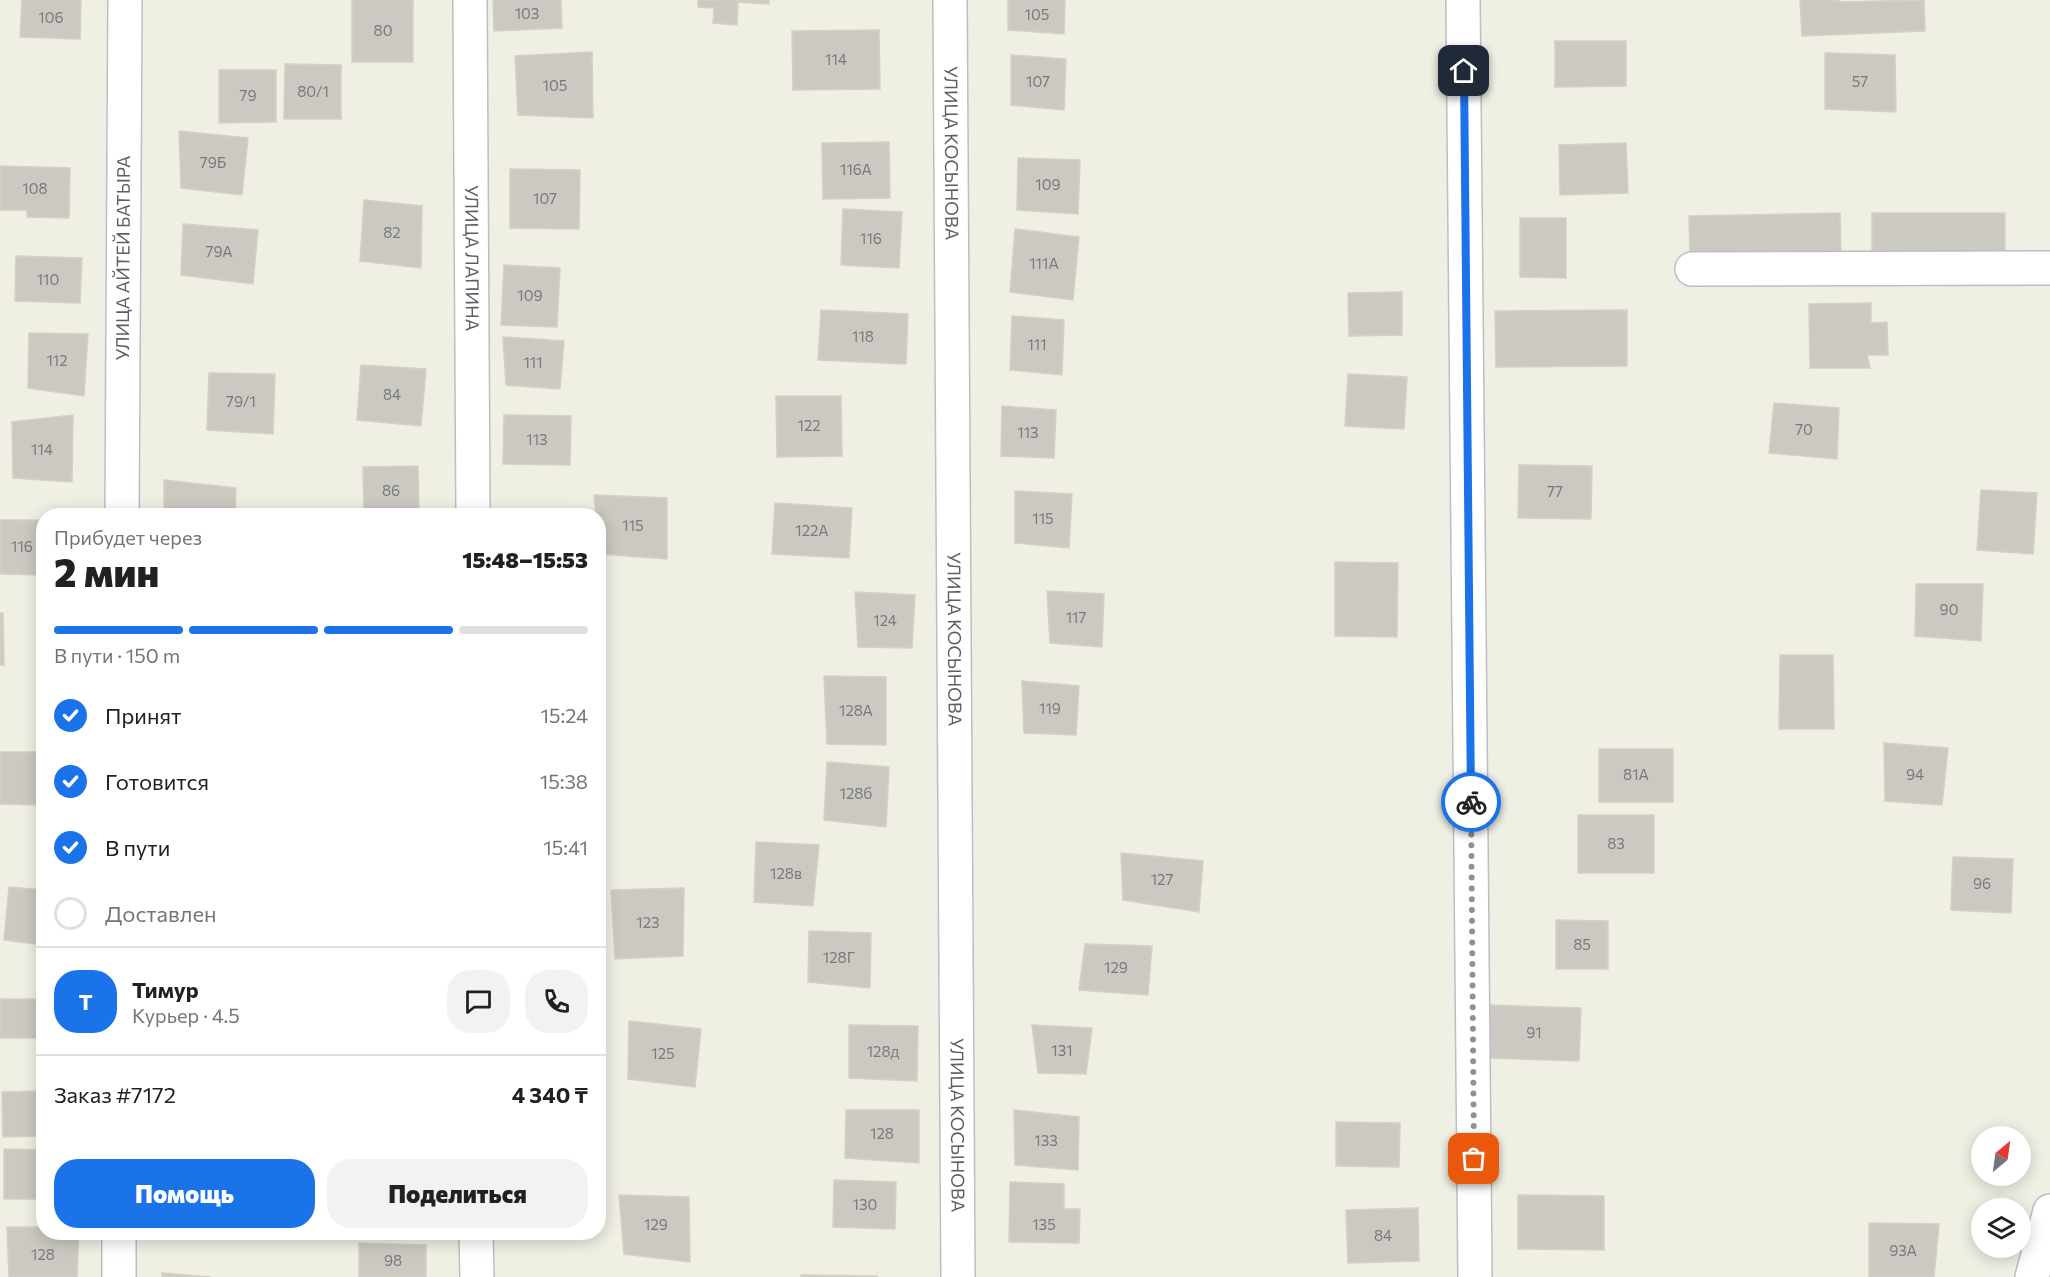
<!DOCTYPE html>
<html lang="ru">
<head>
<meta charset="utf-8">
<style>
	body { margin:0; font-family:Commissioner,sans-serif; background:#f2f2f2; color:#202124; height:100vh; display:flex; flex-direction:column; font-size:22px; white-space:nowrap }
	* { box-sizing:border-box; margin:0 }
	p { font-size:20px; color:#757577 }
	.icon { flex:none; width:33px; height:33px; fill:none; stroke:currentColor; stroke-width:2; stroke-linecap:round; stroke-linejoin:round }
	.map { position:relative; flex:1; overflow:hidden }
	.drawer { position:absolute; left:36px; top:508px; width:570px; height:732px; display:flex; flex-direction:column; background:#fff; border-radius:24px; box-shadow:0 3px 15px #0003 }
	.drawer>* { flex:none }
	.needle { width:39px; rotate:29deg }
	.fabs { position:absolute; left:1971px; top:1126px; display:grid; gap:12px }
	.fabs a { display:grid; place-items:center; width:60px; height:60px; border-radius:50%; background:#fff; box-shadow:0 3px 15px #0003; font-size:30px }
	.pin { position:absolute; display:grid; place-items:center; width:51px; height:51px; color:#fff; margin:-26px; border-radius:12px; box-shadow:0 3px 9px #0006 }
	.courier { position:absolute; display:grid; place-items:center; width:60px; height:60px; margin:-30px; border:4px solid #1a73e8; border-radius:50%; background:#fff; color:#222; box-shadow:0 2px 8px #0007 }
	.head em { font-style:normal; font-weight:800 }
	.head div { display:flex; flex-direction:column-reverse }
	.head { display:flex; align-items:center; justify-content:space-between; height:102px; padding:0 18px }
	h1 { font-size:39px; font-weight:800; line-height:45px }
	.bar { display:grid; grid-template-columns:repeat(4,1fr); gap:9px 6px; align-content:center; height:72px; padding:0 18px }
	.bar i { height:8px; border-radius:4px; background:#e0e0e0 }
	.bar .current { background:#1a73e8 }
	.bar p { grid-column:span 4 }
	.line { display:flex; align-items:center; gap:15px; padding:0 18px; border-top:2px solid #e0e0e0 }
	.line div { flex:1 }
	.round { display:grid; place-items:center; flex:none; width:63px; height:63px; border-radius:24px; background:#f2f2f2 }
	ol { padding:0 18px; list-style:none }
	li { display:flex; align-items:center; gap:18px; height:66px }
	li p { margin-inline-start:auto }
	li .icon { padding:6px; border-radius:50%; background:#1a73e8; color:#fff; stroke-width:4 }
	li:last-child { color:#757577 }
	li i { width:33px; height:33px; border:3px solid #e0e0e0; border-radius:50% }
	.action { display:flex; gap:12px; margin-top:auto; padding:12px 18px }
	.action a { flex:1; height:69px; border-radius:24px; background:#1a73e8; color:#fff; font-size:24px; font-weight:800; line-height:69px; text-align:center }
	.action a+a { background:#f2f2f2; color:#202124 }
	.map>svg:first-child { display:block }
	.building { fill:#cbc9c1; stroke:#d5d1c2; stroke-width:1.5 }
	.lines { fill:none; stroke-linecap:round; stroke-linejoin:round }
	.minor-casing { stroke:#bcbec4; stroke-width:36 }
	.minor { stroke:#fff; stroke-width:33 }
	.done { stroke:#909192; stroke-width:6; stroke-dasharray:0 10.8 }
	.route { stroke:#1a73e8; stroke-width:8 }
	.labels { text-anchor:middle; stroke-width:4.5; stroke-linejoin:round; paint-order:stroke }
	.number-label { font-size:15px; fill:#787a7d }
	.street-label { font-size:18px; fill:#5c5f66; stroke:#fff }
</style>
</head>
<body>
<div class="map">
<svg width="2050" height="1277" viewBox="0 0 2050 1277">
	<rect width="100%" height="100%" fill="#f0efe4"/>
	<g class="building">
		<polygon points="22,0 81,0 80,39 20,37"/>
		<rect x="352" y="0" width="61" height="62"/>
		<polygon points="493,0 561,0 562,28 494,31"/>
		<polygon points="698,0 769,0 769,4 738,2 737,25 713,23 714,8 698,7"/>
		<polygon points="1008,0 1065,0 1064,34 1008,30"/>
		<polygon points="1800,0 1839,0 1839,2 1924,0 1925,31 1802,36"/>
		<polygon points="879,30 880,89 793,90 792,31"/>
		<polygon points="1555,41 1626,41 1626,86 1555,87"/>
		<polygon points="592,52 593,118 518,115 515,56"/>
		<polygon points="1825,53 1895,55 1896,112 1825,109"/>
		<polygon points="1011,55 1066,59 1064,110 1011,105"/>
		<polygon points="285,64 341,65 341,119 284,119"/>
		<polygon points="219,70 276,70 276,122 219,123"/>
		<polygon points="179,131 248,138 242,195 181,188"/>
		<polygon points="889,142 890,198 823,199 822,143"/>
		<polygon points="1626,143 1628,193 1560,195 1559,145"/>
		<polygon points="1018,158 1080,160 1078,214 1017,210"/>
		<polygon points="0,166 70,168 69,218 27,217 27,210 0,210"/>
		<polygon points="510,169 580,170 579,229 510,228"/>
		<polygon points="364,200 422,206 421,268 360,261"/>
		<polygon points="843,209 902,212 899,268 841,265"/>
		<polygon points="1840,213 1841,255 1690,257 1689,216"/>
		<rect x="1872" y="213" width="133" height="46"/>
		<polygon points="1520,218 1566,218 1566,278 1520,277"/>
		<polygon points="183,224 258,230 253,284 181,275"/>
		<polygon points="1015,229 1079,237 1073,300 1010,292"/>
		<polygon points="16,256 82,258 80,303 15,301"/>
		<polygon points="504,265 560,268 557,327 501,325"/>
		<polygon points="1402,292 1402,335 1349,336 1348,293"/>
		<polygon points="1871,303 1871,323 1887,322 1888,355 1867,355 1870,368 1810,368 1809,304"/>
		<polygon points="821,310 908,314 906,364 818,360"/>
		<polygon points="1627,310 1627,366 1496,367 1495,311"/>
		<polygon points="1012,316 1064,320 1062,375 1010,370"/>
		<polygon points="29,333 88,334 84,396 28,388"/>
		<polygon points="503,337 564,341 560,389 506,385"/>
		<polygon points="361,365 426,369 421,426 357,420"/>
		<polygon points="209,373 275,374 273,434 207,430"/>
		<polygon points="1348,374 1407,377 1404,429 1345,426"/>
		<polygon points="776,396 841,396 842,456 777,457"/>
		<polygon points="1774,403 1839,408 1837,459 1769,453"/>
		<polygon points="1002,406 1056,410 1054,458 1001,456"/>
		<polygon points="73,415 72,482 13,478 12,422"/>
		<polygon points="504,415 571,416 570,465 503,464"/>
		<polygon points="1519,465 1592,466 1591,519 1518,518"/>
		<polygon points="418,466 419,516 364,516 363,467"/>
		<polygon points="164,480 236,488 235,516 164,516"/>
		<polygon points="1981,490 2037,493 2033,554 1977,550"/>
		<polygon points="1015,491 1072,494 1069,548 1015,543"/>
		<polygon points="594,495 667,498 667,559 600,554 598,516 596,516"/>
		<polygon points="775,503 852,508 849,558 772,554"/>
		<polygon points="0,520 44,520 44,575 0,574"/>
		<polygon points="1335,562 1398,563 1397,637 1335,636"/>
		<polygon points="1916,584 1983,584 1981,641 1915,636"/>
		<polygon points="1047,591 1104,594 1102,647 1050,643"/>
		<polygon points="855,592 915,595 912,648 858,647"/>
		<polygon points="0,613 3,613 4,665 0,665"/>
		<polygon points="1780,655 1833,655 1834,729 1779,729"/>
		<polygon points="824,676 886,677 886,745 827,744"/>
		<polygon points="1022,681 1079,686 1076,735 1024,733"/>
		<polygon points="1884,743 1948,748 1942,805 1885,801"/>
		<rect x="1599" y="749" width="74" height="53"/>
		<polygon points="0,752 44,752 44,805 0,804"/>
		<polygon points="827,762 889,767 886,827 824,820"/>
		<rect x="1578" y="815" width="76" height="58"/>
		<polygon points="756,842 819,845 813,906 754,902"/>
		<polygon points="1121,853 1203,861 1199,912 1123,900"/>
		<polygon points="1953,857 2013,859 2011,913 1951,910"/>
		<polygon points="9,887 44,890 44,945 4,940"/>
		<polygon points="684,888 683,956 615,959 611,890"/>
		<polygon points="1556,920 1608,921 1608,969 1556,969"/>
		<polygon points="809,931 871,933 870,988 808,982"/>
		<polygon points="1085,944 1152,946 1148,995 1079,990"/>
		<rect x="0" y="999" width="44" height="39"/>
		<polygon points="1489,1005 1581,1008 1579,1061 1487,1058"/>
		<polygon points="629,1021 701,1029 695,1087 628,1079"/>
		<polygon points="849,1025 918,1026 917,1081 849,1078"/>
		<polygon points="1032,1025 1092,1028 1086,1074 1038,1073"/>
		<polygon points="44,1091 44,1136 3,1137 2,1092"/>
		<polygon points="846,1110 919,1110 919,1163 845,1158"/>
		<polygon points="1014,1110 1079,1117 1078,1170 1015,1165"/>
		<polygon points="1336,1122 1400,1123 1399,1167 1336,1166"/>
		<polygon points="4,1149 44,1150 44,1199 4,1199"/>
		<polygon points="834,1180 896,1182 895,1229 833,1227"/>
		<polygon points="1010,1182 1064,1184 1064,1209 1080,1209 1079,1243 1009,1242"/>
		<polygon points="619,1195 689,1197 690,1262 624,1254"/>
		<polygon points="1518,1195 1604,1196 1604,1250 1518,1249"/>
		<polygon points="1418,1208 1419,1261 1348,1263 1346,1210"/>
		<polygon points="1869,1223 1939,1224 1934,1277 1869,1277"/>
		<polygon points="7,1227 44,1227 44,1233 79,1233 77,1277 9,1277"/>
		<polygon points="359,1243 426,1245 426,1277 359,1277"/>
		<polygon points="162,1273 211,1277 162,1277"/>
		<polygon points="801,1275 877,1276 877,1277 801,1277"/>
	</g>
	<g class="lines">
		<g class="minor-casing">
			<g id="minor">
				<path id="s1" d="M470,0L473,516"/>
				<path id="s2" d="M950,0L958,1277"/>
				<polyline points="1463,0 1475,1277"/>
				<polyline points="1692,269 2050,268"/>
				<path id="s3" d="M122,516L125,0"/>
				<polyline points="476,1233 477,1277"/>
				<polyline points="119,1277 119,1233"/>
				<polyline points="2032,1277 2050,1211"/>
			</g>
		</g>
		<use href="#minor" class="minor"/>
	</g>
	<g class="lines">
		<polyline class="done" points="1471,802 1474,1159"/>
		<polyline class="route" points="1464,71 1471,802"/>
	</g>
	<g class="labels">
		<g class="number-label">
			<text x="527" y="19">103</text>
			<text x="1037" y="20">105</text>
			<text x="51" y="23">106</text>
			<text x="383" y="36">80</text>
			<text x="836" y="65">114</text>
			<text x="1038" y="87">107</text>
			<text x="1860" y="87">57</text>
			<text x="555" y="91">105</text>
			<text x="313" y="97">80/1</text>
			<text x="248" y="101">79</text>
			<text x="213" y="168">79Б</text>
			<text x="856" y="175">116А</text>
			<text x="1048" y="190">109</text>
			<text x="35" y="194">108</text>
			<text x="545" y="204">107</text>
			<text x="392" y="238">82</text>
			<text x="871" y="244">116</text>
			<text x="219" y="257">79А</text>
			<text x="1044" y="269">111А</text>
			<text x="48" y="285">110</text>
			<text x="530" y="301">109</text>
			<text x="863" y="342">118</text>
			<text x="1037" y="350">111</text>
			<text x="57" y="366">112</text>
			<text x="533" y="368">111</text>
			<text x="392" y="400">84</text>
			<text x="241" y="407">79/1</text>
			<text x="809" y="431">122</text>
			<text x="1804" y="435">70</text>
			<text x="1028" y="438">113</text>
			<text x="537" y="445">113</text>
			<text x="42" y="455">114</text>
			<text x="391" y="496">86</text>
			<text x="1555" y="497">77</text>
			<text x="1043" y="524">115</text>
			<text x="633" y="531">115</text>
			<text x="812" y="536">122А</text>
			<text x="22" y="552">116</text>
			<text x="1949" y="615">90</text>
			<text x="1076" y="623">117</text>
			<text x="885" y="626">124</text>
			<text x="1050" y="714">119</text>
			<text x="856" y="716">128А</text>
			<text x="1636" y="780">81А</text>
			<text x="1915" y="780">94</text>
			<text x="856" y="799">128б</text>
			<text x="1616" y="849">83</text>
			<text x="786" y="879">128в</text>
			<text x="1162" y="885">127</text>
			<text x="1982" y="889">96</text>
			<text x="648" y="928">123</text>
			<text x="1582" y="950">85</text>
			<text x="839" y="963">128Г</text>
			<text x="1116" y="973">129</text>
			<text x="1534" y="1038">91</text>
			<text x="1062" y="1056">131</text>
			<text x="883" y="1057">128д</text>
			<text x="663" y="1059">125</text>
			<text x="882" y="1139">128</text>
			<text x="1046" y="1146">133</text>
			<text x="865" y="1210">130</text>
			<text x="656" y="1230">129</text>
			<text x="1044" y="1230">135</text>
			<text x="1383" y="1241">84</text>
			<text x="1903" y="1256">93А</text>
			<text x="43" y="1260">128</text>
			<text x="393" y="1266">98</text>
		</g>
		<g class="street-label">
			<text dy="6" stroke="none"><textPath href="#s2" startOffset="153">УЛИЦА КОСЫНОВА</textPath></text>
			<text dy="6" stroke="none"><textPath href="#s3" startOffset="258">УЛИЦА АЙТЕЙ БАТЫРА</textPath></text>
			<text dy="6" stroke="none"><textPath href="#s1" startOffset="258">УЛИЦА ЛАПИНА</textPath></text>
			<text dy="6" stroke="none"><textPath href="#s2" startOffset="639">УЛИЦА КОСЫНОВА</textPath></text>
			<text dy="6" stroke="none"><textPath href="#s2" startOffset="1125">УЛИЦА КОСЫНОВА</textPath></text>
		</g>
	</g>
</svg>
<div class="fabs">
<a><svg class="needle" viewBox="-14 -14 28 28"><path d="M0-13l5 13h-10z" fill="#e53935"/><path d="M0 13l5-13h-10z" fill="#757577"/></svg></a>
<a><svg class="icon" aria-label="layers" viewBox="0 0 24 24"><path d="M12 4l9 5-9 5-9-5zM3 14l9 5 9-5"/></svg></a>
</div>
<div class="pin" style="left:1474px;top:1159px;background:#ea580c"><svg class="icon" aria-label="bag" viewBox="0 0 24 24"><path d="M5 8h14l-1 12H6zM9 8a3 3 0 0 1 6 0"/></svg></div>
<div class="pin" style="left:1464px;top:71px;background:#1f2937"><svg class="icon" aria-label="home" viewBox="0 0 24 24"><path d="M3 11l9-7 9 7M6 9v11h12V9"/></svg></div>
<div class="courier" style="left:1471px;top:802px"><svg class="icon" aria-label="bike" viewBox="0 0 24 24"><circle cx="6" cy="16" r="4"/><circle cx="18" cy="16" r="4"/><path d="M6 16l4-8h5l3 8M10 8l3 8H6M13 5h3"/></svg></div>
<section class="drawer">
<div class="head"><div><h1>2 мин</h1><p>Прибудет через</p></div><em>15:48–15:53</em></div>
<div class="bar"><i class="current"></i><i class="current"></i><i class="current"></i><i></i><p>В пути · 150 m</p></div>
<ol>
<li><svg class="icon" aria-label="check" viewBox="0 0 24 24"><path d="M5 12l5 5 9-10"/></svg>Принят<p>15:24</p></li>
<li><svg class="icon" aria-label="check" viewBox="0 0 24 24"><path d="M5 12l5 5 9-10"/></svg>Готовится<p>15:38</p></li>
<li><svg class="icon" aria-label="check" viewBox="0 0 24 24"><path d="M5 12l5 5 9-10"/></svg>В пути<p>15:41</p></li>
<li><i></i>Доставлен</li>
</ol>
<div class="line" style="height:108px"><b class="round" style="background:#1a73e8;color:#fff">Т</b><div><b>Тимур</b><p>Курьер · 4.5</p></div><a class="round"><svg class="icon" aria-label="chat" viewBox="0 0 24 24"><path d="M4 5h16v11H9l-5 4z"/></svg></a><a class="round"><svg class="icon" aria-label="phone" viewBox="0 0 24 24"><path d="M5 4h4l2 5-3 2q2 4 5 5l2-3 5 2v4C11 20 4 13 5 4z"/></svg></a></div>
<div class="line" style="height:78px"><div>Заказ #7172</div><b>4 340 ₸</b></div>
<div class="action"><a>Помощь</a><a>Поделиться</a></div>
</section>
</div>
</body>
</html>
